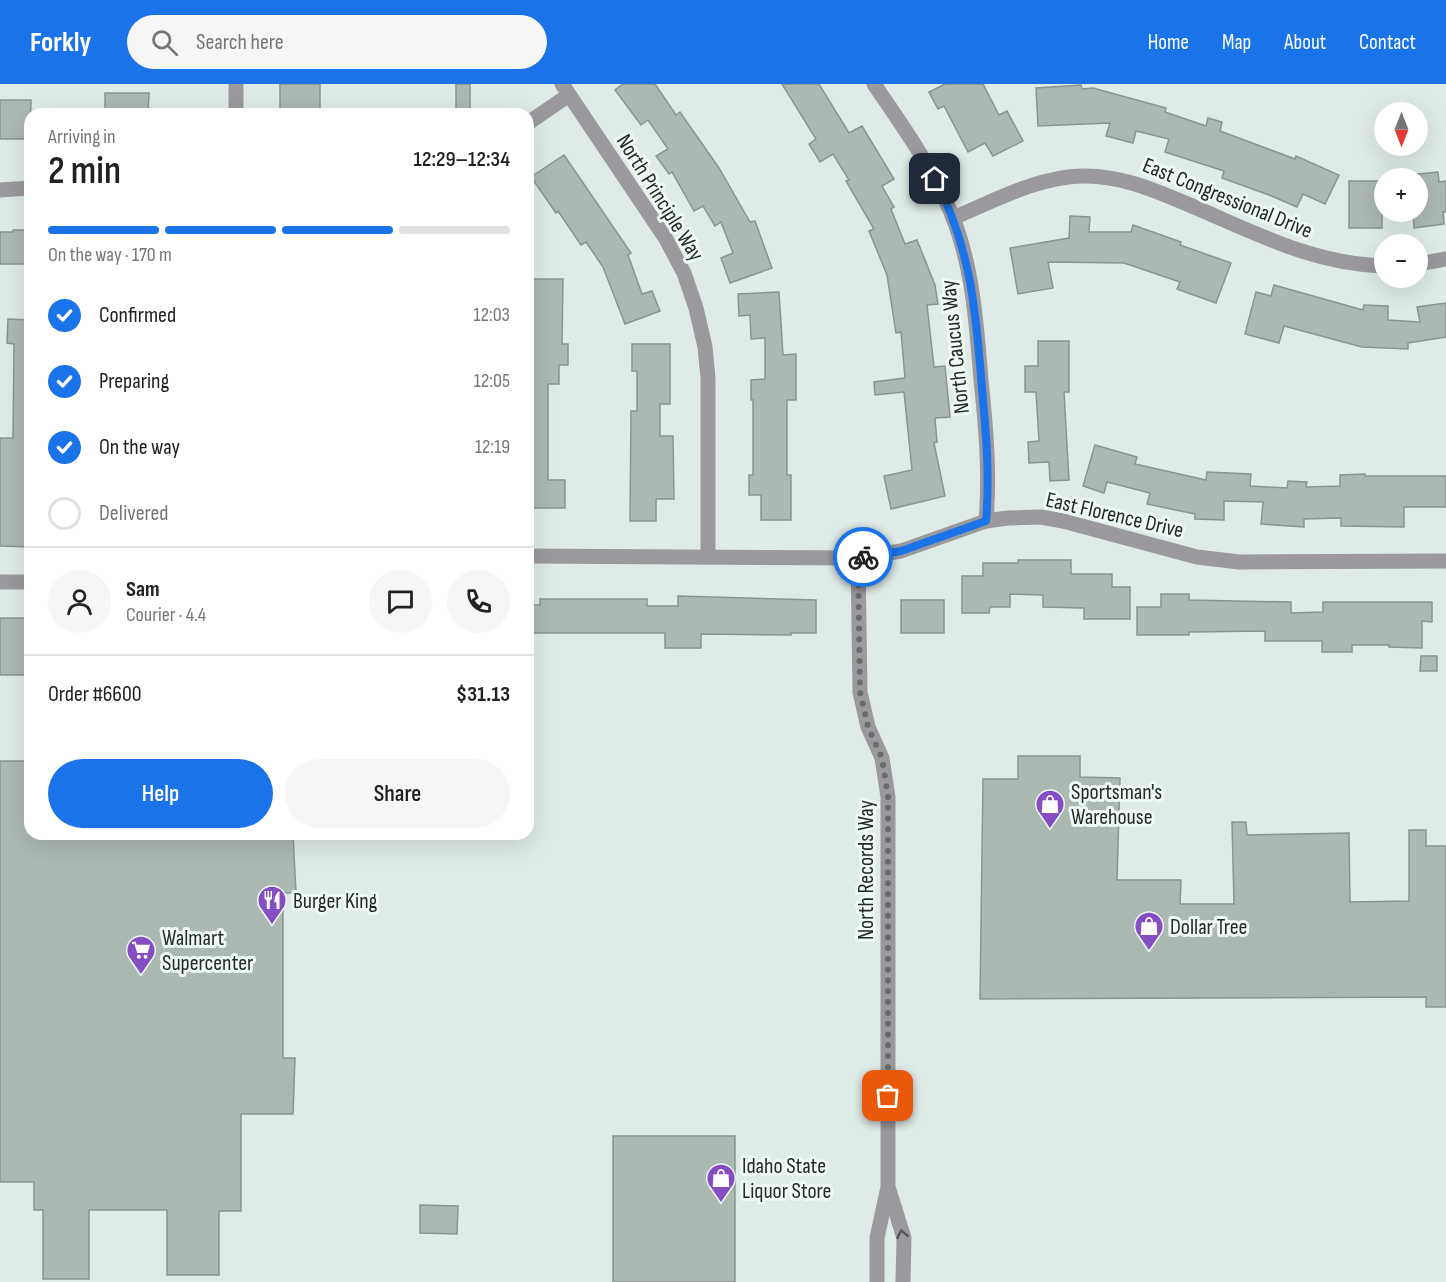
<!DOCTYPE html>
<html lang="en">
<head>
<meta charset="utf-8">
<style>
	body { margin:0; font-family:"Sofia Sans Condensed",sans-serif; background:#f6f6f6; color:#222; height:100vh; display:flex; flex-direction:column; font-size:22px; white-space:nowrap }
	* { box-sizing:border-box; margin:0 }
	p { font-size:20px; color:#767676 }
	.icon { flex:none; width:33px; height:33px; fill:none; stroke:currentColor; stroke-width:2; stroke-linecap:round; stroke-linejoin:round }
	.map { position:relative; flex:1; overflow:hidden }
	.drawer { position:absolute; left:24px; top:24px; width:510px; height:732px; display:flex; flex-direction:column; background:#fff; border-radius:18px; box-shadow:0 6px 24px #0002 }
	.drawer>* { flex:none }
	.needle { width:39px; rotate:180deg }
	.controls { position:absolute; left:1374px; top:18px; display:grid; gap:12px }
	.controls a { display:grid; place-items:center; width:54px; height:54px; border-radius:50%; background:#fff; box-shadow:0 6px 24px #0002; font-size:30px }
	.pin { position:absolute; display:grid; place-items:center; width:51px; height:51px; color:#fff; margin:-26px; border-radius:12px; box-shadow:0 3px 9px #0006 }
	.courier { position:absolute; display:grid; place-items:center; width:60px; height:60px; margin:-30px; border:4px solid #1a73e8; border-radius:50%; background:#fff; color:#222; box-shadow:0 2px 8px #0007 }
	.overview em { font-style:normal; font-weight:600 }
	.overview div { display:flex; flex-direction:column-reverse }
	.overview { display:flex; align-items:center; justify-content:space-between; height:102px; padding:0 24px }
	h1 { font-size:39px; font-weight:600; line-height:45px }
	.bar { display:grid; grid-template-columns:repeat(4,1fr); gap:9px 6px; align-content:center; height:72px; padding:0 24px }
	.bar i { height:8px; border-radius:4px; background:#e0e0e0 }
	.bar .selected { background:#1a73e8 }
	.bar p { grid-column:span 4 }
	.line { display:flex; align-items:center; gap:15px; padding:0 24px; border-top:2px solid #e0e0e0 }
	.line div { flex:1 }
	.round { display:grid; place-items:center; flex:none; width:63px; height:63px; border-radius:32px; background:#f6f6f6 }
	ol { padding:0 24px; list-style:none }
	li { display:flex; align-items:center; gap:18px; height:66px }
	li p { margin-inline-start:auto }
	li .icon { padding:6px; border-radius:50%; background:#1a73e8; color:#fff; stroke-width:4 }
	li:last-child { color:#767676 }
	li i { width:33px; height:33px; border:3px solid #e0e0e0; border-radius:50% }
	.cta { display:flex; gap:12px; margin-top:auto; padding:12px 24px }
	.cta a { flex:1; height:69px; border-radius:36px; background:#1a73e8; color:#fff; font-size:24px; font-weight:600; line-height:69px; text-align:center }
	.cta a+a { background:#f6f6f6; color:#222 }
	header { display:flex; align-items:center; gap:36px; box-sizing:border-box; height:84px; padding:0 30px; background:#1a73e8; color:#fff }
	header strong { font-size:28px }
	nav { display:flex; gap:33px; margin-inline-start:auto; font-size:21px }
	.search { width:420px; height:54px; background:#f6f6f6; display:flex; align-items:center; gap:15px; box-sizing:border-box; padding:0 21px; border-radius:33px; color:#767676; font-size:22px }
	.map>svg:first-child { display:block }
	.building { fill:#acb8b2; stroke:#8a9590; stroke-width:1.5 }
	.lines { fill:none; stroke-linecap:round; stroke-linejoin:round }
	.street { stroke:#9b999e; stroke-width:15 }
	.oneway { stroke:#545657 }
	.done { stroke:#666d6a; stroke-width:6; stroke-dasharray:0 10.8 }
	.route { stroke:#1a73e8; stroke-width:8 }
	.labels { text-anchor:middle; stroke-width:6; stroke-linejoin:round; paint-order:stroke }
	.street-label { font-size:22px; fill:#252927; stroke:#edf9f3 }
	.poi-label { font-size:22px; fill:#252927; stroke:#edf9f3; text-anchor:start }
</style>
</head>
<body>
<header>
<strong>Forkly</strong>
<div class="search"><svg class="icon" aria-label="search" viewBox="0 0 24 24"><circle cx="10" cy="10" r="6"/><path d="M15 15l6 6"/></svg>Search here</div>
<nav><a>Home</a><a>Map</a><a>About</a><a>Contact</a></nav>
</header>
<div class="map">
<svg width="1446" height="1198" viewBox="0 0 1446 1198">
	<rect width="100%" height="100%" fill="#dfebe6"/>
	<g class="building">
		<rect x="280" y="0" width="40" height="30"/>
		<rect x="456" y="0" width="14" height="30"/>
		<polygon points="623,0 655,0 676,31 680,28 719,84 750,138 755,137 772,184 730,199 721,174 733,169 721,138 715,142 703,122 694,127 672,88 669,90 656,72 668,65 648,36 641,41 615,6"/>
		<polygon points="782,0 819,0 849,49 862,42 894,95 882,102 894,123 891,125 905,160 917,156 935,201 938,220 927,221 934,283 945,282 950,333 935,334 937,358 934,359 945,412 891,425 884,392 912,386 904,308 875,311 874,298 905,294 901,248 896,249 887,191 869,147 874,145 846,97 849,96 833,70 820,78 809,60 816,55"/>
		<polygon points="945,0 983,0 999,31 1007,27 1023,57 993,72 985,59 968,68 944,22 938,25 929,8"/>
		<polygon points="1081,1 1082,5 1093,4 1166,24 1165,28 1206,42 1208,34 1222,38 1220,47 1295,75 1296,72 1339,91 1325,120 1303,110 1297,123 1269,111 1222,94 1224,87 1165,68 1169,55 1136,47 1133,59 1106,52 1110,39 1038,42 1036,4"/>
		<polygon points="105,9 149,9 148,30 105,30"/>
		<polygon points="0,16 31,16 30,55 0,55"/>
		<polygon points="564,71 631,169 628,171 642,210 652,207 660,227 625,240 603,183 586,158 581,161 558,127 556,129 531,93"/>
		<polygon points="1438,88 1439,98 1446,97 1446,128 1443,128 1444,140 1414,144 1413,128 1418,128 1418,90"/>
		<rect x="1349" y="97" width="33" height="47"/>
		<polygon points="1070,132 1090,133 1089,148 1131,148 1133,141 1181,158 1180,161 1231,179 1216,219 1177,205 1180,198 1124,179 1048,178 1053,204 1018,210 1010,164 1069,154"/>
		<polygon points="13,146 30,146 30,180 0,180 0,148 13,148"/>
		<polygon points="528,195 563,195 562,260 568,260 568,281 559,281 559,300 548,300 548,396 565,396 565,424 528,424 528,259 530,258 531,221 528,221"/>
		<polygon points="1274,201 1363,226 1364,221 1388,222 1388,236 1420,238 1417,223 1446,219 1446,253 1408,259 1408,265 1362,263 1284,242 1279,259 1245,250 1256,208 1271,212"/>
		<polygon points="779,208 783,271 796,270 796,316 787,316 787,391 791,391 791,436 761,436 761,411 749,411 749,391 753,391 753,316 751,316 751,296 765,295 765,254 751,255 750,231 739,232 738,210"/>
		<polygon points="8,235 30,236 30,463 0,462 0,354 13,354 14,260 7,259"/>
		<polygon points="1038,257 1069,257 1069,308 1064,308 1069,396 1050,397 1049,378 1029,379 1028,358 1039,357 1036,308 1025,308 1025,282 1038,282"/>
		<polygon points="632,260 670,260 670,320 660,320 660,352 673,352 674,415 656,415 656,437 630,437 631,327 637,327 637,287 632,287"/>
		<polygon points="1095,361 1137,373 1135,380 1206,396 1207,388 1251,390 1250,402 1287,404 1288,397 1307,398 1306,403 1340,402 1340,391 1365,390 1365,392 1446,392 1446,423 1404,423 1404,443 1341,442 1341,434 1304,435 1304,443 1261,440 1263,418 1224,417 1224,436 1195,435 1195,430 1147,420 1150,409 1107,398 1104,409 1083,402"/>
		<polygon points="1018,476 1071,476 1071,490 1112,490 1112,503 1130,503 1130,535 1084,535 1084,524 1043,523 1043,511 1010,510 1010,523 990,523 989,529 962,529 962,492 983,492 983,479 1018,479"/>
		<polygon points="1161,510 1189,510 1189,516 1291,518 1291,529 1323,528 1323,518 1432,518 1432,538 1422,537 1422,564 1389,563 1389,561 1352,561 1352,568 1322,568 1322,557 1265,557 1265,547 1189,548 1189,551 1137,551 1137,523 1161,523"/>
		<polygon points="678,512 816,516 816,549 791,549 791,551 701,550 701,564 665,564 665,549 528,549 528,521 540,521 540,515 647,515 647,522 678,522"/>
		<rect x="901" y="516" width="43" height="33"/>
		<rect x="0" y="534" width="30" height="57"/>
		<polygon points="1421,572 1437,572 1437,587 1420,587"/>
		<polygon points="1018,672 1080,672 1080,693 1120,694 1117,796 1181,796 1180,820 1234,820 1232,738 1246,738 1247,751 1349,749 1350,818 1409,817 1409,746 1426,746 1426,762 1446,762 1446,923 1426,923 1426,913 980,915 983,695 1018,695"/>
		<polygon points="0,677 30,677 30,750 293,750 296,809 283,809 283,974 295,974 293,1030 241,1030 241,1127 219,1127 219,1191 167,1191 167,1126 89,1126 89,1195 43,1195 43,1126 34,1126 34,1098 0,1098"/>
		<rect x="613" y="1052" width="122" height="146"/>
		<polygon points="420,1121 458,1122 457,1150 420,1149"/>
	</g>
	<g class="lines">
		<g class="street">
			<polyline points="562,0 666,155 684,189 696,224 705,263 708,294 708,473"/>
			<path d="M874,0C899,37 925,73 944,113C972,170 976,233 981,296C986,344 990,389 986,437"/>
			<polyline points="236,30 236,0"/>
			<polyline points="528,39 569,11"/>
			<polyline points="0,106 30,104"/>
			<path d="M953,134C994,117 1037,93 1082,92C1124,91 1161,109 1199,125C1261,152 1316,180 1384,182"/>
			<polyline points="1418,180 1446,175"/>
			<polyline points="528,472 858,474 901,467 986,437 1008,434 1041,433 1063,437 1197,473 1239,478 1446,477"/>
			<polyline points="858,474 860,608 868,643 882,674 888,713 888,1103 877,1154 877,1198"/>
			<polyline points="0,498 30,498"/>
			<polyline points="889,1106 904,1154 903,1198"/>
		</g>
	</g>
	<defs><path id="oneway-chevron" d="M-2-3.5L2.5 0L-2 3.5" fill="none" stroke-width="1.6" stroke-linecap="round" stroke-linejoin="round" transform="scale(1.5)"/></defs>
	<use class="oneway" href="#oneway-chevron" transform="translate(902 1150) rotate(-102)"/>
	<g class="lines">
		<polyline class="done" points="863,473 858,474 860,608 868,643 882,674 888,713 888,1012"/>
		<path class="route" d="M863,473L901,467L986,437C990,391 986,350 982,304C976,228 971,164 935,95"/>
	</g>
	<defs>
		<g id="shop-pin" transform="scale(1.5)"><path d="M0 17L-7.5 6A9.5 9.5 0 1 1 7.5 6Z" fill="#864dc3" stroke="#edf9f3"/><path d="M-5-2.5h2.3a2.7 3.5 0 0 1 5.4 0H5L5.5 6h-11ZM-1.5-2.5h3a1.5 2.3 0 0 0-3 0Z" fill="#fff"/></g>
		<g id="restaurant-pin" transform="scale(1.5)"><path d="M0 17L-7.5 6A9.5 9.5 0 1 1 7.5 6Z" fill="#864dc3" stroke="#edf9f3"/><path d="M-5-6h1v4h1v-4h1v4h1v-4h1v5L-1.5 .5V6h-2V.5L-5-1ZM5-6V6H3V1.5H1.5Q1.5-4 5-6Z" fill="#fff"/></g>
		<g id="supermarket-pin" transform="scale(1.5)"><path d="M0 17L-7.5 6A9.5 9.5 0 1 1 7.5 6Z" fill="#864dc3" stroke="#edf9f3"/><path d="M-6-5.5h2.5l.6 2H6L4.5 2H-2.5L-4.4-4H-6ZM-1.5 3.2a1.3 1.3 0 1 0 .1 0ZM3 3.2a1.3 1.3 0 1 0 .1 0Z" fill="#fff"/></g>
	</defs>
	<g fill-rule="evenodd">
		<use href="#shop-pin" x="1050" y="720"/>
		<use href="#restaurant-pin" x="272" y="816"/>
		<use href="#shop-pin" x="1149" y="842"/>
		<use href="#supermarket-pin" x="141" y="866"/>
		<use href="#shop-pin" x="721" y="1094"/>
	</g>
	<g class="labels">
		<g class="street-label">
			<text transform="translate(661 113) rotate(58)" y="8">North Principle Way</text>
			<text transform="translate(1228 113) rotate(22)" y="8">East Congressional Drive</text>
			<text transform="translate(954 263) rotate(-96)" y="8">North Caucus Way</text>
			<text transform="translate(1115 430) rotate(13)" y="8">East Florence Drive</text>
			<text transform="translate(865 786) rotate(-90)" y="8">North Records Way</text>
		</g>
		<g class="poi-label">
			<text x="1071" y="715">Sportsman's<tspan x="1071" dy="25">Warehouse</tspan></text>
			<text x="293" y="824">Burger King</text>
			<text x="1170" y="850">Dollar Tree</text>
			<text x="162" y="861">Walmart<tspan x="162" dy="25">Supercenter</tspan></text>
			<text x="742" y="1089">Idaho State<tspan x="742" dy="25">Liquor Store</tspan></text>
		</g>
	</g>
</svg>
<div class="controls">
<a><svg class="needle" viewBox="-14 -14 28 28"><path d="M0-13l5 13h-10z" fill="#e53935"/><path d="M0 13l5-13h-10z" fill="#767676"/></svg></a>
<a>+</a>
<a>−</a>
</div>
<div class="pin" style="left:888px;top:1012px;background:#ea580c"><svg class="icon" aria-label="bag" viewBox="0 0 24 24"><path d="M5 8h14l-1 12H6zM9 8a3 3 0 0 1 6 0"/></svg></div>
<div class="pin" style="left:935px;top:95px;background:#1f2937"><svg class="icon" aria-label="home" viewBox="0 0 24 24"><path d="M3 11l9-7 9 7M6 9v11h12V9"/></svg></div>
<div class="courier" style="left:863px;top:473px"><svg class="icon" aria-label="bike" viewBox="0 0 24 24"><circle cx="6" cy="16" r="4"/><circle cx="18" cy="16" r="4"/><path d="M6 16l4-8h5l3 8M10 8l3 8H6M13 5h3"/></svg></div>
<section class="drawer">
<div class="overview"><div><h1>2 min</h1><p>Arriving in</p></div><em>12:29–12:34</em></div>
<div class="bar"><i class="selected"></i><i class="selected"></i><i class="selected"></i><i></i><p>On the way · 170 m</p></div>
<ol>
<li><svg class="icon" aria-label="check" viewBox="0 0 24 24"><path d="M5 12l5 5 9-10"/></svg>Confirmed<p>12:03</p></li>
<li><svg class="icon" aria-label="check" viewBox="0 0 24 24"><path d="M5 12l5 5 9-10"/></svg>Preparing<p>12:05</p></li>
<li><svg class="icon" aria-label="check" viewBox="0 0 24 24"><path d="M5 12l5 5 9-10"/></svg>On the way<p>12:19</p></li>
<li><i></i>Delivered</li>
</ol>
<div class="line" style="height:108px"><a class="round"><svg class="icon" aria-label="person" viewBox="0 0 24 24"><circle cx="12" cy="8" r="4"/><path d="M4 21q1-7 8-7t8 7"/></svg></a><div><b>Sam</b><p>Courier · 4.4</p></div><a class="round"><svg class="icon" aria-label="chat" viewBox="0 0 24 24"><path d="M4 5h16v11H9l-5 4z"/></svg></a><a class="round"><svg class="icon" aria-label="phone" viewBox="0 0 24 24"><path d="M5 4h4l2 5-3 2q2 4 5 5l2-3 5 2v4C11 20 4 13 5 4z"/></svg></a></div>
<div class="line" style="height:78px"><div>Order #6600</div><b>$31.13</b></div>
<div class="cta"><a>Help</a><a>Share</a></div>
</section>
</div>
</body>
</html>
